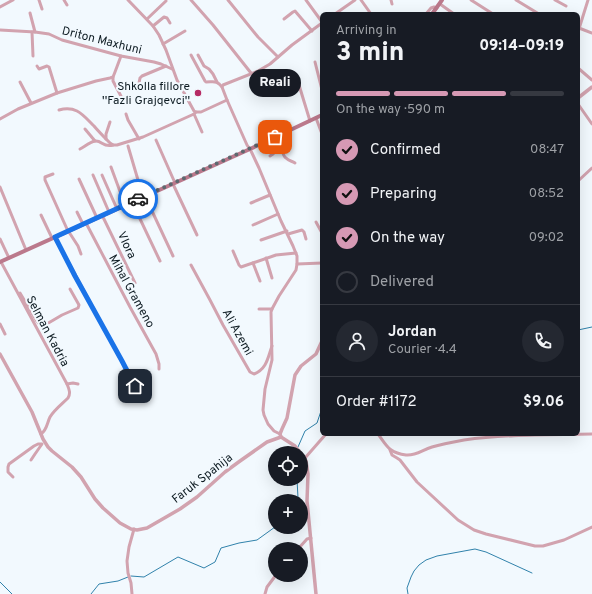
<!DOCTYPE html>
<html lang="en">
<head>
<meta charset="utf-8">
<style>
	body { margin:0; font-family:Overpass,sans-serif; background:#242831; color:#f1f3f6; height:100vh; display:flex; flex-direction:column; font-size:15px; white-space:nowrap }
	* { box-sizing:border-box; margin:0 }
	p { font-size:13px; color:#9ea1a6 }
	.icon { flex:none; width:22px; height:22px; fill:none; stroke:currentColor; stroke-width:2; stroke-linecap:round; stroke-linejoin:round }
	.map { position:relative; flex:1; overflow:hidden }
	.sheet { position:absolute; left:320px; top:12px; width:260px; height:424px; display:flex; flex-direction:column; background:#171b24; border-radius:6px; box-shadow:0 4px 16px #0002 }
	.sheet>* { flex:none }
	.fabs { position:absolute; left:268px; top:446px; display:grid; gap:8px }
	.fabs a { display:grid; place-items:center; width:40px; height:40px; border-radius:50%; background:#171b24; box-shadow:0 4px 16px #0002; font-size:20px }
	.pin { position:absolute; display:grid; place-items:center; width:34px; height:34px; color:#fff; margin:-17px; border-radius:8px; box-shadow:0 2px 6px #0006 }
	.courier { position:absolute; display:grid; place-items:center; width:40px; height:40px; margin:-20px; border:3px solid #1a73e8; border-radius:50%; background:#fff; color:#222; box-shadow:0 1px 5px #0007 }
	.bubble { position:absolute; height:28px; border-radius:14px; background:#171b24; box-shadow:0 4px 16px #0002; font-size:13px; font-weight:800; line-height:28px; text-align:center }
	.overview em { font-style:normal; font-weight:800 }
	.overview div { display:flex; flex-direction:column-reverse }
	.overview { display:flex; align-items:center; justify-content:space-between; height:68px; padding:0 16px }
	h1 { font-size:26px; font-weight:800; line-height:30px }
	.bar { display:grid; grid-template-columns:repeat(4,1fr); gap:6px 4px; align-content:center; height:48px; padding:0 16px }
	.bar i { height:5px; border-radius:3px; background:#363941 }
	.bar .active { background:#d699b4 }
	.bar p { grid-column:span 4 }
	.line { display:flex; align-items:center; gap:10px; padding:0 16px; border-top:1px solid #363941 }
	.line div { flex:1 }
	.round { display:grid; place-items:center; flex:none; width:42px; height:42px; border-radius:21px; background:#242831 }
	ol { padding:0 16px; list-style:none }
	li { display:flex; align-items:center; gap:12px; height:44px }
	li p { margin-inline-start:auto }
	li .icon { padding:4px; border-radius:50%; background:#d699b4; color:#111; stroke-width:4 }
	li:last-child { color:#9ea1a6 }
	li i { width:22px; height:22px; border:2px solid #363941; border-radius:50% }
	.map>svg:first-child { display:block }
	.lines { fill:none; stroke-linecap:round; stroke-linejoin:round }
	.stream { stroke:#3082ab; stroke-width:1 }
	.minor { stroke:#d2a3af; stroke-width:3 }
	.tertiary { stroke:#d2a3af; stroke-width:3.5 }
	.secondary { stroke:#bb798c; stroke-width:4 }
	.done { stroke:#5e6970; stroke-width:4; stroke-dasharray:0 7.2 }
	.route { stroke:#1a73e8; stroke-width:5 }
	.poi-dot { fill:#b62b64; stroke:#f2f9fe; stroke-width:1.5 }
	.labels { text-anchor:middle; stroke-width:4; stroke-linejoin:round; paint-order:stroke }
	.street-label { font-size:12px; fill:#0e1c23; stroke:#f2f9fe }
	.poi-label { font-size:12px; fill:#0e1c23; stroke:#f2f9fe; text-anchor:end }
</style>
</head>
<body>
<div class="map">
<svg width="592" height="594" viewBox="0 0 592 594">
	<rect width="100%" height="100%" fill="#f2f9fe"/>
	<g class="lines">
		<g class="stream">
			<polyline points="578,330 592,327"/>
			<polyline points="298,447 305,431 317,423 322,408"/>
			<polyline points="296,501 298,498 297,479"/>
			<polyline points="131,576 144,577 178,557 204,568 215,562 221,548 239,543 257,540 275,527"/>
			<polyline points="0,582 12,594"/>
			<polyline points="91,594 99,584 118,581 128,577"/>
			<polyline points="408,594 407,588 411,577 414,571 419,565 426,560 437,556 475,549 486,552 532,573"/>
		</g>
		<g class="minor">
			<polyline points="39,0 42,9"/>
			<polyline points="64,0 67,5"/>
			<polyline points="128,0 153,26 159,35 166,50 177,80 194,111 196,112 201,112 227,100 247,145 251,151 259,168 281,221 293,246 297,256 297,264 296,270 279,296 272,309 271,312 272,360 265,389 263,410 264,415 268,424 274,431 280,434"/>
			<polyline points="191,0 213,25 251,73"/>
			<polyline points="228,0 258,37 278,57"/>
			<polyline points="306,0 322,22"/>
			<polyline points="361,0 371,14"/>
			<polyline points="391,0 392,4"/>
			<polyline points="471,0 493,14"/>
			<polyline points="516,0 539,14"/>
			<polyline points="555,0 566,6"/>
			<polyline points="440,4 454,14"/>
			<polyline points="0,7 13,0"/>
			<polyline points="30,13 35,32"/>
			<polyline points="335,14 355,0"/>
			<polyline points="426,14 431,8 434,7 437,8"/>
			<polyline points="147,19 166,1"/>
			<polyline points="284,19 293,12 295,11 312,31"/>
			<polyline points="153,26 164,17 167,18 170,23"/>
			<polyline points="579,28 592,33"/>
			<polyline points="0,30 35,32 49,34 62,40 121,56 154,62 161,64 172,69"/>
			<polyline points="32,32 33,56"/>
			<polyline points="578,32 588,0"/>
			<polyline points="163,44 185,31"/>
			<path d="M191,55L205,81L206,82C214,82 217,80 222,87"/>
			<polyline points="198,55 204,66 209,69 213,74 217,82"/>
			<polyline points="315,62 322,90"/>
			<polyline points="37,66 39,69 47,66 49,67 57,93"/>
			<polyline points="578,68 592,80"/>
			<polyline points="113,77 113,81 123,100"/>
			<polyline points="20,82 31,103"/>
			<polyline points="139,83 140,78 142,76 166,66"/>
			<polyline points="299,85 310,121"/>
			<polyline points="227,100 222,87 223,85 258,71 270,64 292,45 322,23"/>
			<polyline points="578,104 592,124"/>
			<path d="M59,110C76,105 83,115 94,126C99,132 104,137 110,143L113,145H117L143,137L194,114L196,112"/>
			<polyline points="126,114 128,120 139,139"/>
			<polyline points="194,114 202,132"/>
			<polyline points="316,118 322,134"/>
			<polyline points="0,119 18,109 57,93 96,81 110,78 113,77 115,72 121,56"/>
			<polyline points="85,129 95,141"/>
			<path d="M281,134C281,140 281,155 286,158C289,161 292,161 295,163"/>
			<polyline points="106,139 106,134 110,122"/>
			<polyline points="156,140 175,183"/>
			<polyline points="269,140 274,153 273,154 270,156"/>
			<polyline points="128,146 138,180 144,197"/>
			<path d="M80,149C84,147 90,142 95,141C102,140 103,148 113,145"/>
			<polyline points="111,167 125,205"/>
			<polyline points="53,174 45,177 45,180 67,229 78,246 81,254"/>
			<polyline points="93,175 109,212"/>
			<polyline points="102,175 117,209"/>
			<polyline points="79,179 97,218"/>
			<polyline points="578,181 592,168"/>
			<polyline points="173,184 197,235"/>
			<polyline points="0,187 26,250"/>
			<polyline points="145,196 173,256"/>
			<polyline points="132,202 160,261"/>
			<polyline points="251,203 270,195"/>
			<polyline points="77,212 83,224"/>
			<polyline points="41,215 52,238"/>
			<polyline points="102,215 135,283"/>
			<polyline points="316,222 322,233"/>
			<polyline points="86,223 130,307 156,354 159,364 159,369"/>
			<polyline points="253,225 278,214"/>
			<polyline points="288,234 302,230 304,232 306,239"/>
			<polyline points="55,237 135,386"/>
			<polyline points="0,239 9,258"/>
			<polyline points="261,240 287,231"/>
			<polyline points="233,251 239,265 241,267 276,255 296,253"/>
			<polyline points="266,258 272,278"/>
			<path d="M1,262L67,384C69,389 71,393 68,398C62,404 54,410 50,417C47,423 47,430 41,434"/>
			<polyline points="253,263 260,281"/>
			<polyline points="297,264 322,263"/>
			<path d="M191,265L210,300L223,325L250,372L254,374C267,369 268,357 272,346"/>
			<path d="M20,293L36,320C39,324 40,326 45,325L62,315L78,308L79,305L70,289"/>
			<polyline points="259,309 272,309"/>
			<polyline points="0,324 5,334"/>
			<polyline points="67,384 73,383 78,384"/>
			<path d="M378,434C387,446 389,453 406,455C416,456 422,450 432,447C442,444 453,442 464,440C507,434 549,435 592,434"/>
			<polyline points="390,450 392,455 397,458 400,460 417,482 458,520 474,530 486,534 535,546 543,546 564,540 592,527"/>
			<polyline points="305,458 326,434"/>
			<polyline points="31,460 35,454 42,444"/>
			<polyline points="13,477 8,472 8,467 9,464 34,446 38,444 41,444"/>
			<polyline points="298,549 307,539 311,538"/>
			<polyline points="132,594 131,583 128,573 127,561 129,547 134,529"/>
			<polyline points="265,594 267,587 276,575"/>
		</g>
		<g class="tertiary">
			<polyline points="578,98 592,87"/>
			<polyline points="0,354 32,412 43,439 48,447 52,451 72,467 81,477 95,499 103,508 120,523 131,529 137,530 147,528 180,509 197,497 225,472 240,461 267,442 281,437"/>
			<polyline points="281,437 295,446 303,456 306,461 308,474 307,501 316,594"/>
			<polyline points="281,437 280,434 282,429 287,418 295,375 301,366 316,354 322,341"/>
		</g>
		<g class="secondary">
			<polyline points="432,14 442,0"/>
			<polyline points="0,262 250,149 322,115"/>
		</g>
	</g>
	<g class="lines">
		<polyline class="done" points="138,199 275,137"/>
		<polyline class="route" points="135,386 122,361 75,276 55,237 138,199"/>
	</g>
	<circle class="poi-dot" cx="198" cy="93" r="4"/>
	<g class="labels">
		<g class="street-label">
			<text transform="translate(102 40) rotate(14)" y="4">Driton Maxhuni</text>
			<text transform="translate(127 245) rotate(65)" y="4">Vlora</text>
			<text transform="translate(132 291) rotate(61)" y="4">Mihal Grameno</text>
			<text transform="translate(48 331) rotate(62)" y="4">Selman Kadria</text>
			<text transform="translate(238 332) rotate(61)" y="4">Ali Azemi</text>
			<text transform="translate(202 478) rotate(-38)" y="4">Faruk Spahija</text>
		</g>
		<g class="poi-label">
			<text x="190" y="90">Shkolla fillore<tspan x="190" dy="14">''Fazli Grajqevci''</tspan></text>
		</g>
	</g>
</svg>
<div class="fabs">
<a><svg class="icon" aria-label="locate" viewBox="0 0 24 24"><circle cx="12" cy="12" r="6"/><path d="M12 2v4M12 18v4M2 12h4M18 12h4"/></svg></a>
<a>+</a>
<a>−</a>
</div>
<div class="pin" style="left:275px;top:137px;background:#ea580c"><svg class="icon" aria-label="bag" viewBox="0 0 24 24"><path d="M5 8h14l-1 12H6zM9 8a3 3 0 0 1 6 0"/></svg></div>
<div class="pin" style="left:135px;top:386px;background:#1f2937"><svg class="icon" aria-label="home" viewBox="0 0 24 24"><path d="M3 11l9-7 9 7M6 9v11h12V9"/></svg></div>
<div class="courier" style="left:138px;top:199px"><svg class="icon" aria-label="car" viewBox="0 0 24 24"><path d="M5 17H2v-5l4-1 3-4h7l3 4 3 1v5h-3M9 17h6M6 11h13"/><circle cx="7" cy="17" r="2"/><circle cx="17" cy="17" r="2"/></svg></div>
<div class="bubble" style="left:249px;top:69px;width:52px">Reali</div>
<section class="sheet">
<div class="overview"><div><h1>3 min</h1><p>Arriving in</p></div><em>09:14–09:19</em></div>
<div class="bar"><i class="active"></i><i class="active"></i><i class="active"></i><i></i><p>On the way · 590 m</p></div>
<ol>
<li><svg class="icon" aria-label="check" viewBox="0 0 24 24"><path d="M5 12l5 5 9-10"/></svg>Confirmed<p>08:47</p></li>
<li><svg class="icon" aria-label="check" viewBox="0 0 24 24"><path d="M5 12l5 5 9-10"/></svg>Preparing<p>08:52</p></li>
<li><svg class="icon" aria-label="check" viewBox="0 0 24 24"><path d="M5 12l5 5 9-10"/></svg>On the way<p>09:02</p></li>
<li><i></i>Delivered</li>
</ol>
<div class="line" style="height:72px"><a class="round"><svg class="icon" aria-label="person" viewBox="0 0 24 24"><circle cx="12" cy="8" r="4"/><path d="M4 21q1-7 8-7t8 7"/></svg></a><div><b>Jordan</b><p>Courier · 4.4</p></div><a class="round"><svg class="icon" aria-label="phone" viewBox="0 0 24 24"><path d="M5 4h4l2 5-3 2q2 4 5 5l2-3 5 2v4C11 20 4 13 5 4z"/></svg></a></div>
<div class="line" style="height:52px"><div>Order #1172</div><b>$9.06</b></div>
</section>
</div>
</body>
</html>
